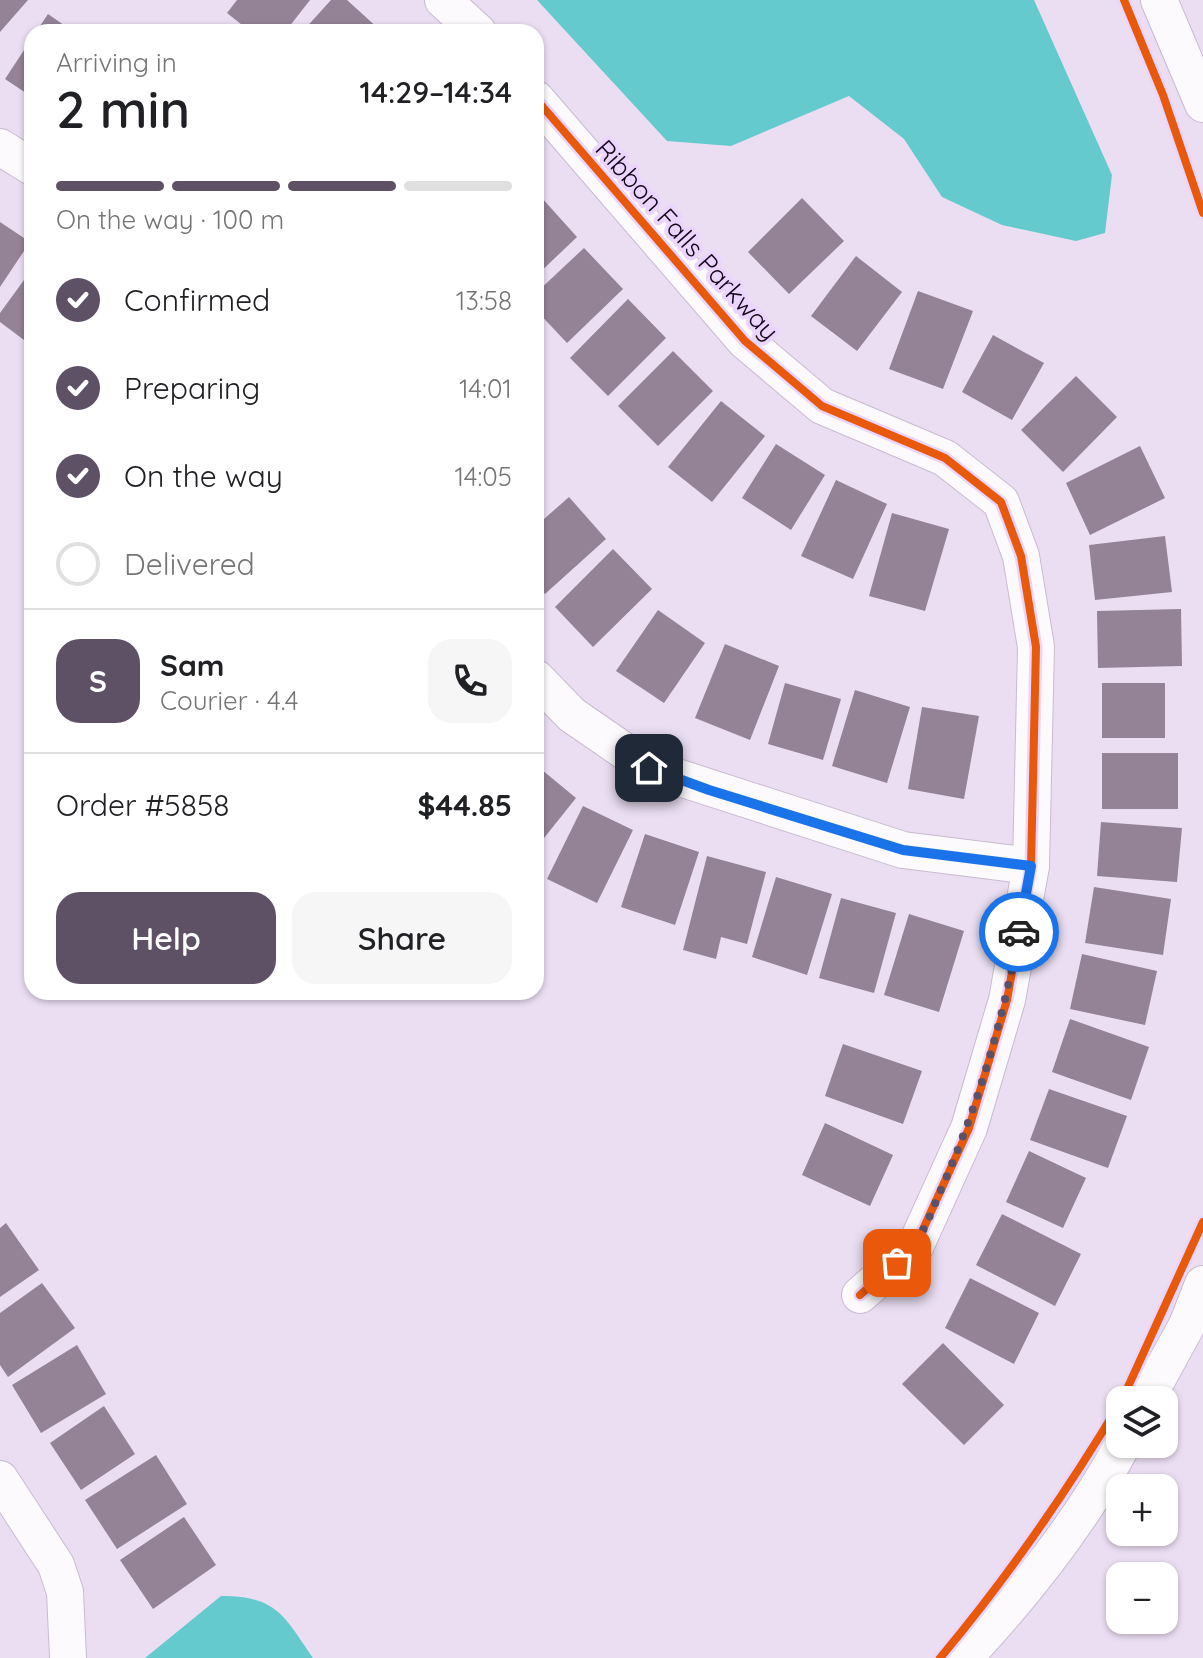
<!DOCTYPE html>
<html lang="en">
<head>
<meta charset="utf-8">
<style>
	body { margin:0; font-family:Quicksand,sans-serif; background:#f6f6f6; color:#202124; height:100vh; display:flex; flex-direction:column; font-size:30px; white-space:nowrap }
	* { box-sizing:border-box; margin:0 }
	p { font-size:26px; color:#757577 }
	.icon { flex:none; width:44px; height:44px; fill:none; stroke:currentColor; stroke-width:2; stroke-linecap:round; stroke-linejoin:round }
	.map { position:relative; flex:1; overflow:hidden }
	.side { position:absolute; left:24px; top:24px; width:520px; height:976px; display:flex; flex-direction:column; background:#fff; border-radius:24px; box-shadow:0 2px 6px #0004 }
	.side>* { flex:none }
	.controls { position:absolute; left:1106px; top:1386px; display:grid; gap:16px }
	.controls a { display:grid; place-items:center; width:72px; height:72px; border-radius:16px; background:#fff; box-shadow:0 2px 6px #0004; font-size:40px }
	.pin { position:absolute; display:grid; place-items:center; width:68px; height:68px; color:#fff; margin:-34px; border-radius:16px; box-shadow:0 4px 12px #0006 }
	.courier { position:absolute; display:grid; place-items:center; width:80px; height:80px; margin:-40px; border:6px solid #1a73e8; border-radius:50%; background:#fff; color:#222; box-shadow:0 2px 10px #0007 }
	.overview em { font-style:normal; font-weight:600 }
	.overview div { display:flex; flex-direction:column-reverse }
	.overview { display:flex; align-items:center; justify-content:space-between; height:136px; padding:0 32px }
	h1 { font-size:52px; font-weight:600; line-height:60px }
	.bar { display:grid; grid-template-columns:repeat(4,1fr); gap:12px 8px; align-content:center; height:96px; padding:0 32px }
	.bar i { height:10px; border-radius:6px; background:#e0e0e0 }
	.bar .on { background:#5e5166 }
	.bar p { grid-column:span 4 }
	.line { display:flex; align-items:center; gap:20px; padding:0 32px; border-top:2px solid #e0e0e0 }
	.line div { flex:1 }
	.round { display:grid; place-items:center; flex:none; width:84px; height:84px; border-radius:24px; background:#f6f6f6 }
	ol { padding:0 32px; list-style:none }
	li { display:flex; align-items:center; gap:24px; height:88px }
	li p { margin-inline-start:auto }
	li .icon { padding:8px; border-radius:50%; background:#5e5166; color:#fff; stroke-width:4 }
	li:last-child { color:#757577 }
	li i { width:44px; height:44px; border:4px solid #e0e0e0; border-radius:50% }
	.cta { display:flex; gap:16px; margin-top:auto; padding:16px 32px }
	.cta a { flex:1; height:92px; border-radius:24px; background:#5e5166; color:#fff; font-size:32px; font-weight:600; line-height:92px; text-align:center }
	.cta a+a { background:#f6f6f6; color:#202124 }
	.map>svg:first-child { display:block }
	.water { fill:#65cacd }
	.building { fill:#948296 }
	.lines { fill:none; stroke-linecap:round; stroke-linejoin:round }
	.minor-casing { stroke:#c8bbd0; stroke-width:38 }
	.minor { stroke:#fcfafd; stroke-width:36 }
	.cycleway-casing { stroke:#ecd5fc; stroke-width:13 }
	.cycleway { stroke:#e8590c; stroke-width:8 }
	.done { stroke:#5e5166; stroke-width:8; stroke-dasharray:0 14.4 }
	.route { stroke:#1a73e8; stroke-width:10 }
	.labels { text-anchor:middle; stroke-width:8; stroke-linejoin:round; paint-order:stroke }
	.street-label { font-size:26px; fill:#12051a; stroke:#ecd5fc }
</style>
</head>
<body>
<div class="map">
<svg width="1203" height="1658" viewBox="0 0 1203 1658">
	<rect width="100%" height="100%" fill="#ebdef3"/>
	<g class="water">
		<polygon points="537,0 1034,0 1112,175 1105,233 1076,241 1002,225 942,197 904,139 849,96 731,146 667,141"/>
		<path d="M221,1596C277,1596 284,1616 313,1658H145Z"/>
	</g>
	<g class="building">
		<polygon points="0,0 28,0 0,32"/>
		<polygon points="237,0 310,0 285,32 251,32 227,13"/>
		<polygon points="331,0 347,0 380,30 302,32"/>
		<polygon points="48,14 74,32 36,32"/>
		<polygon points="32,38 32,97 5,79"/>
		<polygon points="541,197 577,237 536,276 536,201"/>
		<polygon points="802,198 844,241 789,294 748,252"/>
		<polygon points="0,222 30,242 0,287"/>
		<polygon points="584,248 623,289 567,343 536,310 536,293"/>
		<polygon points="856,256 902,292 857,351 811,316"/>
		<polygon points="32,269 32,346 0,322 0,313"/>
		<polygon points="918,291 973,311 943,389 889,369"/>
		<polygon points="628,299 666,338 608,396 570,358"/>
		<polygon points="993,335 1044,363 1012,420 962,392"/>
		<polygon points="673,351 713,391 658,446 618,406"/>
		<polygon points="1076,376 1117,417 1063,472 1021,430"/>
		<polygon points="721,401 765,436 712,502 668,467"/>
		<polygon points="776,444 825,475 791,530 742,498"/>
		<polygon points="1140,446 1165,498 1090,535 1066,483"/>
		<polygon points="836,480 887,504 853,579 801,556"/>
		<polygon points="569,497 606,539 545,594 536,585 536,526"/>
		<polygon points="892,513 949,529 925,611 869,596"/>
		<polygon points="1165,536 1172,592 1095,600 1089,545"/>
		<polygon points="613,549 652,589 593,647 555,607"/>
		<polygon points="1181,609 1182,666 1098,668 1097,611"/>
		<polygon points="658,610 705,643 664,703 616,671"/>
		<polygon points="725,644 779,666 750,740 695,718"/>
		<polygon points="785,683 841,699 823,760 768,744"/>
		<rect x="1102" y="683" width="63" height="55"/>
		<polygon points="855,690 910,707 887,783 832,766"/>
		<polygon points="922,707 979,716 964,799 908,789"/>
		<rect x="1102" y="753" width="76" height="56"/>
		<polygon points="536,765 576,798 536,848"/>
		<polygon points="583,806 633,830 597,903 547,879"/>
		<polygon points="1101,822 1182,828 1177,882 1097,876"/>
		<polygon points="645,834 699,852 675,925 621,907"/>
		<polygon points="707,856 766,872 747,944 721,937 716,959 683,950"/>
		<polygon points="776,877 832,894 807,975 752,957"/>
		<polygon points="1094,887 1171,899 1163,955 1085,943"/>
		<polygon points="841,898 896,913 874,993 819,978"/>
		<polygon points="909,914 964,931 939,1012 884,995"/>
		<polygon points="1082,954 1157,971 1145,1025 1070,1009"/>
		<polygon points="1070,1019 1149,1047 1131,1100 1052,1072"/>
		<polygon points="843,1044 922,1071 903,1124 825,1096"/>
		<polygon points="1049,1089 1127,1116 1108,1168 1030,1140"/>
		<polygon points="825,1123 893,1155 870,1206 802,1175"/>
		<polygon points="1029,1151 1086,1178 1063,1228 1006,1202"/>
		<polygon points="1002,1214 1081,1254 1055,1306 976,1265"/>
		<polygon points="6,1223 39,1270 0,1297 0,1228"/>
		<polygon points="970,1278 1039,1313 1014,1364 945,1328"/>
		<polygon points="42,1283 75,1328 8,1377 0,1365 0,1313"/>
		<polygon points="943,1343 1004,1405 964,1445 902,1384"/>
		<polygon points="77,1345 106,1394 41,1433 12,1385"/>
		<polygon points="104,1406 135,1454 81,1490 50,1443"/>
		<polygon points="156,1455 187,1504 117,1549 85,1500"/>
		<polygon points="184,1517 216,1565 153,1609 120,1560"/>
	</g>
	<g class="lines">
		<g class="minor-casing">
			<g id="minor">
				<polyline points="443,0 478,32"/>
				<polyline points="1159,0 1203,104"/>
				<polyline points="536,99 745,341 822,406 945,458 1001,502 1021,556 1036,647 1031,866 1007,1000 969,1128 915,1247 860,1295"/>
				<polyline points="0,147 32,167"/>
				<polyline points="536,678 572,715 649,768 903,850 1031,866"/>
				<polyline points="1146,1400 1187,1325 1203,1284"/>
				<polyline points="0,1479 56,1565 65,1592 68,1658"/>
				<path d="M964,1658C1024,1594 1081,1522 1123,1444"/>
			</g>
		</g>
		<use href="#minor" class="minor"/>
		<g class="cycleway-casing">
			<g id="cycleway">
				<polyline points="1124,0 1163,95 1203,213"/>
				<polyline points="536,99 745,341 822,406 945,458 1001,502 1021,556 1036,647 1031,866 1007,1000 969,1128 915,1247 860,1295"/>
				<polyline points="1122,1400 1203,1222"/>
				<path d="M940,1658C1008,1577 1066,1493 1120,1403"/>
			</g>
		</g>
		<use href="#cycleway" class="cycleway"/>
	</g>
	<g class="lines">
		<path class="done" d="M897,1263C923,1241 929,1216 943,1185C979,1103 1003,1020 1019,932"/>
		<polyline class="route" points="649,768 709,790 903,850 1031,866 1019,932"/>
	</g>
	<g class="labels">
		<g class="street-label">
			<text transform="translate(687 240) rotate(48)" y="9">Ribbon Falls Parkway</text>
		</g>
	</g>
</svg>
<div class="controls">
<a><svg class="icon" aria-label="layers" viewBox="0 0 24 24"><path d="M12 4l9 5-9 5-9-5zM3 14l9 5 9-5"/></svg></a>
<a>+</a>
<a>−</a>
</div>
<div class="pin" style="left:897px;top:1263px;background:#ea580c"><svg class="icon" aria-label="bag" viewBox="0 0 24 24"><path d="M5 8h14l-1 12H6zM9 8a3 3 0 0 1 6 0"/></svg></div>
<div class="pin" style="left:649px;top:768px;background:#1f2937"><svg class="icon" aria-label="home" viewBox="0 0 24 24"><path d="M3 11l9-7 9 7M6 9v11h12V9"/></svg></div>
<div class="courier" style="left:1019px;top:932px"><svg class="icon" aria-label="car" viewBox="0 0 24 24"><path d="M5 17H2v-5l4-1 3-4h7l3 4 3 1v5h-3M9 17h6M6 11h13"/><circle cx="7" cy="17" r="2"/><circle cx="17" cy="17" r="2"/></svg></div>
<section class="side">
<div class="overview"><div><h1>2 min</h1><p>Arriving in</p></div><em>14:29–14:34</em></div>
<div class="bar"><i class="on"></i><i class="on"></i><i class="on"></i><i></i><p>On the way · 100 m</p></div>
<ol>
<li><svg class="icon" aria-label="check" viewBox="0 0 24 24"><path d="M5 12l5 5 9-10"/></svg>Confirmed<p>13:58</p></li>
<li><svg class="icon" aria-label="check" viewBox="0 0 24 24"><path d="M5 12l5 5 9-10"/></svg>Preparing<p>14:01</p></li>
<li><svg class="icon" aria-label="check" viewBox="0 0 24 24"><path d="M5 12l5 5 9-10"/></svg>On the way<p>14:05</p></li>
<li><i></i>Delivered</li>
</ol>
<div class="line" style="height:144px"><b class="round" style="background:#5e5166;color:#fff">S</b><div><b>Sam</b><p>Courier · 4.4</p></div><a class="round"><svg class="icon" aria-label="phone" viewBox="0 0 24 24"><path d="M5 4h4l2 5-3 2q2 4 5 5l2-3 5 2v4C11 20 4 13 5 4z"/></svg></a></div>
<div class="line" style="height:104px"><div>Order #5858</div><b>$44.85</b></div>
<div class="cta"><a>Help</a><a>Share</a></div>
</section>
</div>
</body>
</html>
